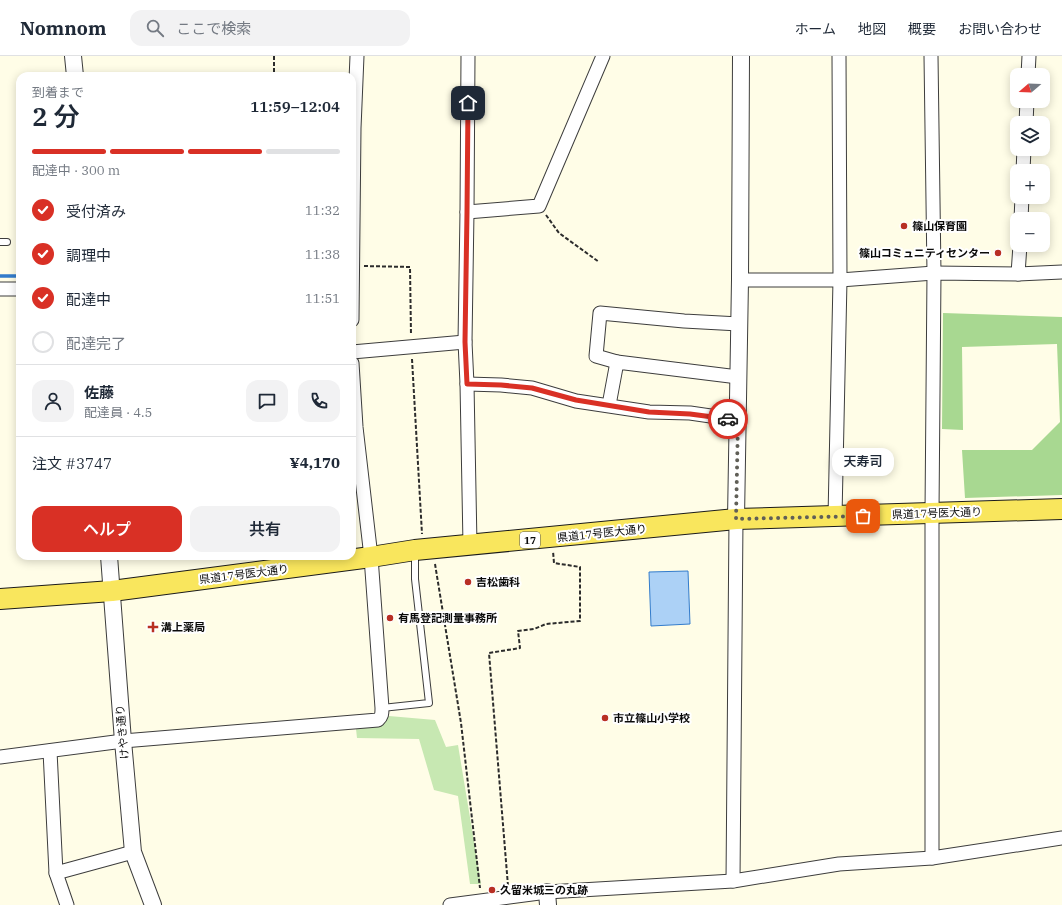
<!DOCTYPE html>
<html lang="ja">
<head>
<meta charset="utf-8">
<style>
	body { margin:0; font-family:"IBM Plex Serif","Noto Sans JP",serif; background:#f2f2f3; color:#1f2937; height:100vh; display:flex; flex-direction:column; font-size:15px; white-space:nowrap }
	* { box-sizing:border-box; margin:0 }
	p { font-size:13px; color:#747a83 }
	.icon { flex:none; width:22px; height:22px; fill:none; stroke:currentColor; stroke-width:2; stroke-linecap:round; stroke-linejoin:round }
	.map { position:relative; flex:1; overflow:hidden }
	.drawer { position:absolute; left:16px; top:16px; width:340px; height:488px; display:flex; flex-direction:column; background:#fff; border-radius:12px; box-shadow:0 2px 10px #0003 }
	.drawer>* { flex:none }
	.needle { width:26px; rotate:251deg }
	.tools { position:absolute; left:1010px; top:12px; display:grid; gap:8px }
	.tools a { display:grid; place-items:center; width:40px; height:40px; border-radius:8px; background:#fff; box-shadow:0 2px 10px #0003; font-size:20px }
	.pin { position:absolute; display:grid; place-items:center; width:34px; height:34px; color:#fff; margin:-17px; border-radius:8px; box-shadow:0 2px 6px #0006 }
	.courier { position:absolute; display:grid; place-items:center; width:40px; height:40px; margin:-20px; border:3px solid #d93025; border-radius:50%; background:#fff; color:#222; box-shadow:0 1px 5px #0007 }
	.bubble { position:absolute; height:28px; border-radius:12px; background:#fff; box-shadow:0 2px 10px #0003; font-size:13px; font-weight:600; line-height:28px; text-align:center }
	.summary em { font-style:normal; font-weight:600 }
	.summary div { display:flex; flex-direction:column-reverse }
	.summary { display:flex; align-items:center; justify-content:space-between; height:68px; padding:0 16px }
	h1 { font-size:26px; font-weight:600; line-height:30px }
	.bar { display:grid; grid-template-columns:repeat(4,1fr); gap:6px 4px; align-content:center; height:48px; padding:0 16px }
	.bar i { height:5px; border-radius:3px; background:#e0e1e3 }
	.bar .current { background:#d93025 }
	.bar p { grid-column:span 4 }
	.line { display:flex; align-items:center; gap:10px; padding:0 16px; border-top:1px solid #e0e1e3 }
	.line div { flex:1 }
	.round { display:grid; place-items:center; flex:none; width:42px; height:42px; border-radius:12px; background:#f2f2f3 }
	ol { padding:0 16px; list-style:none }
	li { display:flex; align-items:center; gap:12px; height:44px }
	li p { margin-inline-start:auto }
	li .icon { padding:4px; border-radius:50%; background:#d93025; color:#fff; stroke-width:4 }
	li:last-child { color:#747a83 }
	li i { width:22px; height:22px; border:2px solid #e0e1e3; border-radius:50% }
	.primary-button { display:flex; gap:8px; margin-top:auto; padding:8px 16px }
	.primary-button a { flex:1; height:46px; border-radius:12px; background:#d93025; color:#fff; font-size:16px; font-weight:600; line-height:46px; text-align:center }
	.primary-button a+a { background:#f2f2f3; color:#1f2937 }
	header { display:flex; align-items:center; gap:24px; box-sizing:border-box; height:56px; padding:0 20px; background:#fff; border-bottom:1px solid #e0e1e3 }
	header strong { font-size:19px }
	nav { display:flex; gap:22px; margin-inline-start:auto; font-size:14px }
	.search { width:280px; height:36px; background:#f2f2f3; display:flex; align-items:center; gap:10px; box-sizing:border-box; padding:0 14px; border-radius:12px; color:#747a83; font-size:15px }
	.map>svg:first-child { display:block }
	.green { fill:#c7e8b2 }
	.forest { fill:#a8d891 }
	.water { fill:#acd1f6; stroke:#337ccc }
	.lines { fill:none; stroke-linecap:round; stroke-linejoin:round }
	.stream { stroke:#337ccc; stroke-width:3.5 }
	.service-casing { stroke:#3d3d3d; stroke-width:8 }
	.minor-casing { stroke:#3d3d3d; stroke-width:15 }
	.tertiary-casing { stroke:#3d3d3d; stroke-width:18 }
	.primary-casing { stroke:#1b1b1b; stroke-width:22 }
	.path { stroke:#2c2c2c; stroke-width:2; stroke-dasharray:4 2; stroke-linecap:butt }
	.service { stroke:#fff; stroke-width:6 }
	.minor { stroke:#fff; stroke-width:13 }
	.tertiary { stroke:#fff; stroke-width:16 }
	.primary { stroke:#f9e65d; stroke-width:20 }
	.done { stroke:#605f57; stroke-width:4; stroke-dasharray:0 7.2 }
	.route { stroke:#d93025; stroke-width:5 }
	.poi-dot { fill:#b82f24; stroke:#fff; stroke-width:1.5 }
	.labels { text-anchor:middle; stroke-width:4; stroke-linejoin:round; paint-order:stroke }
	.shield { fill:#fff; stroke:#545454; stroke-width:1 }
	.shield-label { font-size:10px; font-weight:bold; fill:#0a0a0a }
	.poi-label { font-size:11px; font-weight:bold; fill:#0a0a0a; stroke:#fff; text-anchor:start }
	.street-label { font-size:11px; fill:#0a0a0a; stroke:#fff }
</style>
</head>
<body>
<header>
<strong>Nomnom</strong>
<div class="search"><svg class="icon" aria-label="search" viewBox="0 0 24 24"><circle cx="10" cy="10" r="6"/><path d="M15 15l6 6"/></svg>ここで検索</div>
<nav><a>ホーム</a><a>地図</a><a>概要</a><a>お問い合わせ</a></nav>
</header>
<div class="map">
<svg width="1062" height="849" viewBox="0 0 1062 849">
	<rect width="100%" height="100%" fill="#fffde7"/>
	<polygon class="green" points="389,660 435,664 446,691 458,689 481,828 470,828 458,740 434,734 419,683 357,682 356,673 379,670"/>
	<polygon class="forest" points="943,257 1062,261 1062,439 965,442 962,394 1032,394 1060,366 1057,288 962,291 963,374 942,373"/>
	<polygon class="water" points="688,515 690,568 651,570 649,516"/>
	<g class="lines">
		<polyline class="stream" points="0,220 20,220"/>
		<g class="service-casing">
			<g id="service">
				<polyline points="0,186 7,186"/>
				<polyline points="382,652 429,647 415,523 415,497"/>
			</g>
		</g>
		<g class="minor-casing">
			<g id="minor">
				<polyline points="468,0 467,156 465,286 467,328 470,489"/>
				<polyline points="931,0 934,217 932,457 932,802"/>
				<polyline points="1028,19 1029,0"/>
				<polyline points="1026,67 1027,45"/>
				<polyline points="1023,115 1024,93"/>
				<polyline points="467,156 539,150 603,0"/>
				<polyline points="1021,163 1022,141"/>
				<polyline points="1018,218 1020,189"/>
				<polyline points="740,224 840,224 934,217 1018,218 1062,216"/>
				<polyline points="0,233 20,233"/>
				<polyline points="352,264 354,72 357,0"/>
				<polyline points="352,296 465,286"/>
				<polyline points="617,306 596,300 600,257 684,265 739,268"/>
				<polyline points="467,328 501,329 532,332 576,345 649,356 690,357 738,364"/>
				<polyline points="609,349 617,306 738,321"/>
				<polyline points="835,461 840,224 839,0"/>
				<polyline points="50,695 56,817 67,849"/>
				<path d="M0,701L123,685L378,664C382,660 382,658 382,652L371,501L356,371L352,307"/>
				<polyline points="56,817 133,796"/>
				<polyline points="733,825 736,463"/>
				<polyline points="450,849 547,836 733,825 839,808 932,802 1062,782"/>
			</g>
		</g>
		<g class="tertiary-casing">
			<g id="tertiary">
				<polyline points="73,0 75,20"/>
				<polyline points="736,463 740,224 741,0"/>
				<polyline points="109,500 123,685 133,796 153,849"/>
				<polyline points="547,836 548,849"/>
			</g>
		</g>
		<g class="primary-casing">
			<polyline id="primary" points="0,543 112,535 371,501 415,494 736,463 1062,453"/>
		</g>
		<g class="path">
			<polyline points="274,0 274,20"/>
			<polyline points="546,159 559,177 599,206"/>
			<polyline points="364,210 410,211 411,279"/>
			<polyline points="412,303 422,478"/>
			<polyline points="435,508 461,667 480,832"/>
			<polyline points="508,830 489,597 520,592 518,575 534,573 546,568 580,565 580,511 554,507 553,495"/>
		</g>
		<use href="#service" class="service"/>
		<use href="#minor" class="minor"/>
		<use href="#tertiary" class="tertiary"/>
		<use href="#primary" class="primary"/>
	</g>
	<g class="lines">
		<polyline class="done" points="728,363 738,364 736,463 863,460"/>
		<polyline class="route" points="468,47 467,156 465,286 467,328 501,329 532,332 576,344 649,356 690,358 728,363"/>
	</g>
	<g class="poi-dot">
		<circle cx="904" cy="170" r="4"/>
		<circle cx="998" cy="197" r="4"/>
		<circle cx="468" cy="526" r="4"/>
		<circle cx="390" cy="562" r="4"/>
		<path d="M151 565h4v4h4v4h-4v4h-4v-4h-4v-4h4z"/>
		<circle cx="605" cy="662" r="4"/>
		<circle cx="492" cy="834" r="4"/>
	</g>
	<g class="labels">
		<rect class="shield" x="520" y="476" width="20" height="16" rx="3"/>
		<g class="shield-label">
			<text x="530" y="488">17</text>
		</g>
		<g class="poi-label">
			<text x="912" y="174">篠山保育園</text>
			<text x="990" y="201" text-anchor="end">篠山コミュニティセンター</text>
			<text x="476" y="530">吉松歯科</text>
			<text x="398" y="566">有馬登記測量事務所</text>
			<text x="161" y="575">溝上薬局</text>
			<text x="613" y="666">市立篠山小学校</text>
			<text x="500" y="838">久留米城三の丸跡</text>
		</g>
		<g class="street-label">
			<text transform="translate(937 457) rotate(-2)" y="4">県道17号医大通り</text>
			<text transform="translate(602 477) rotate(-6)" y="4">県道17号医大通り</text>
			<text transform="translate(244 518) rotate(-7)" y="4">県道17号医大通り</text>
			<text transform="translate(122 676) rotate(-95)" y="4">けやき通り</text>
		</g>
	</g>
</svg>
<div class="tools">
<a><svg class="needle" viewBox="-14 -14 28 28"><path d="M0-13l5 13h-10z" fill="#e53935"/><path d="M0 13l5-13h-10z" fill="#747a83"/></svg></a>
<a><svg class="icon" aria-label="layers" viewBox="0 0 24 24"><path d="M12 4l9 5-9 5-9-5zM3 14l9 5 9-5"/></svg></a>
<a>+</a>
<a>−</a>
</div>
<div class="pin" style="left:863px;top:460px;background:#ea580c"><svg class="icon" aria-label="bag" viewBox="0 0 24 24"><path d="M5 8h14l-1 12H6zM9 8a3 3 0 0 1 6 0"/></svg></div>
<div class="pin" style="left:468px;top:47px;background:#1f2937"><svg class="icon" aria-label="home" viewBox="0 0 24 24"><path d="M3 11l9-7 9 7M6 9v11h12V9"/></svg></div>
<div class="courier" style="left:728px;top:363px"><svg class="icon" aria-label="car" viewBox="0 0 24 24"><path d="M5 17H2v-5l4-1 3-4h7l3 4 3 1v5h-3M9 17h6M6 11h13"/><circle cx="7" cy="17" r="2"/><circle cx="17" cy="17" r="2"/></svg></div>
<div class="bubble" style="left:832px;top:392px;width:62px">天寿司</div>
<section class="drawer">
<div class="summary"><div><h1>2 分</h1><p>到着まで</p></div><em>11:59–12:04</em></div>
<div class="bar"><i class="current"></i><i class="current"></i><i class="current"></i><i></i><p>配達中 · 300 m</p></div>
<ol>
<li><svg class="icon" aria-label="check" viewBox="0 0 24 24"><path d="M5 12l5 5 9-10"/></svg>受付済み<p>11:32</p></li>
<li><svg class="icon" aria-label="check" viewBox="0 0 24 24"><path d="M5 12l5 5 9-10"/></svg>調理中<p>11:38</p></li>
<li><svg class="icon" aria-label="check" viewBox="0 0 24 24"><path d="M5 12l5 5 9-10"/></svg>配達中<p>11:51</p></li>
<li><i></i>配達完了</li>
</ol>
<div class="line" style="height:72px"><a class="round"><svg class="icon" aria-label="person" viewBox="0 0 24 24"><circle cx="12" cy="8" r="4"/><path d="M4 21q1-7 8-7t8 7"/></svg></a><div><b>佐藤</b><p>配達員 · 4.5</p></div><a class="round"><svg class="icon" aria-label="chat" viewBox="0 0 24 24"><path d="M4 5h16v11H9l-5 4z"/></svg></a><a class="round"><svg class="icon" aria-label="phone" viewBox="0 0 24 24"><path d="M5 4h4l2 5-3 2q2 4 5 5l2-3 5 2v4C11 20 4 13 5 4z"/></svg></a></div>
<div class="line" style="height:52px"><div>注文 #3747</div><b>¥4,170</b></div>
<div class="primary-button"><a>ヘルプ</a><a>共有</a></div>
</section>
</div>
</body>
</html>
